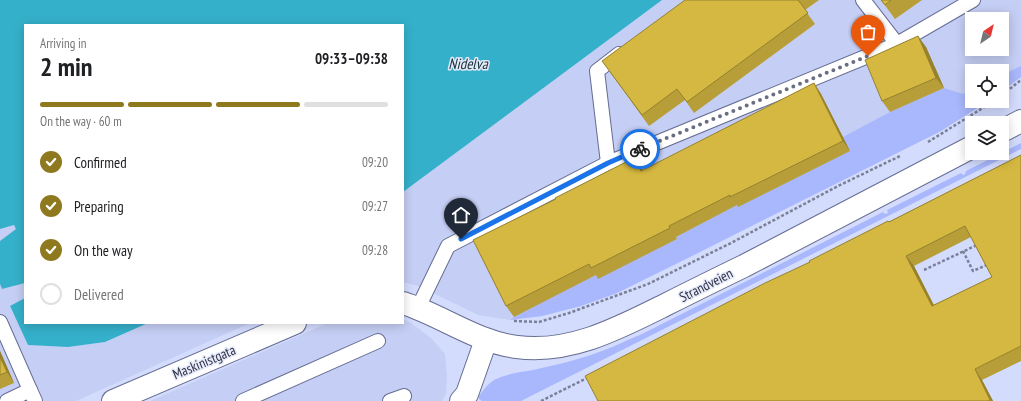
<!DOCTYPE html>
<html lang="en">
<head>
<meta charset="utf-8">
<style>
	body { margin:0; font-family:"PT Sans Narrow",sans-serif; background:#f2f2f2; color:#202124; height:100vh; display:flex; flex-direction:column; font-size:15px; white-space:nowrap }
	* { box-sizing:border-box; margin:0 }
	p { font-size:13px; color:#757577 }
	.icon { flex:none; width:22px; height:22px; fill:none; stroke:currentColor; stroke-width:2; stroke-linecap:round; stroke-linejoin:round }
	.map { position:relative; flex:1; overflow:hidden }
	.side { position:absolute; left:24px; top:24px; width:380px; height:300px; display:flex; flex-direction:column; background:#fff; border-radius:0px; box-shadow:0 2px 10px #0003 }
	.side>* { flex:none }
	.needle { width:26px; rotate:35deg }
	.buttons { position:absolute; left:965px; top:12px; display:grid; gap:8px }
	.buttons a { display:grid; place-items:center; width:44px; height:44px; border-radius:0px; background:#fff; box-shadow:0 2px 10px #0003; font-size:20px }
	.pin { position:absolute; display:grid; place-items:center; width:34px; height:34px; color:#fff; margin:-41px -17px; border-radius:50% 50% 50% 0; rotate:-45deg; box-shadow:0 0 4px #0007 }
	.pin .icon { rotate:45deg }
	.courier { position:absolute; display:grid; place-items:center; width:40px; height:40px; margin:-20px; border:3px solid #1a73e8; border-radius:50%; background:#fff; color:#222; box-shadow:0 1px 5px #0007 }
	.summary em { font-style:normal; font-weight:700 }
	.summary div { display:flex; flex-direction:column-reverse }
	.summary { display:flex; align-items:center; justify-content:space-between; height:68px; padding:0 16px }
	h1 { font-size:26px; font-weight:700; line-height:30px }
	.bar { display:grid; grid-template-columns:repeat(4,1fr); gap:6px 4px; align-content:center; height:48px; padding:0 16px }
	.bar i { height:5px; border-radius:3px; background:#e0e0e0 }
	.bar .selected { background:#8f791f }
	.bar p { grid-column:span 4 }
	ol { padding:0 16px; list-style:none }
	li { display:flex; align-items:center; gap:12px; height:44px }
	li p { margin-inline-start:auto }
	li .icon { padding:4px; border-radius:50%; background:#8f791f; color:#fff; stroke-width:4 }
	li:last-child { color:#757577 }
	li i { width:22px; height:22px; border:2px solid #e0e0e0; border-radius:50% }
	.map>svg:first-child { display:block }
	.built { fill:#c5cef4; fill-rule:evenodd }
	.green { fill:#a9b8fc }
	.water { fill:#35b0ca }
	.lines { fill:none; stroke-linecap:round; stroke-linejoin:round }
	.lane-casing { stroke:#656d92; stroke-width:16 }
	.street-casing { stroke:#656d92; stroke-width:24 }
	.secondary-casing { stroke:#656d92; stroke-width:24 }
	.path { stroke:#7a8098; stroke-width:2.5; stroke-dasharray:3 2; stroke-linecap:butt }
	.lane { stroke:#fff; stroke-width:14 }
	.street { stroke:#fff; stroke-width:22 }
	.secondary { stroke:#fff; stroke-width:22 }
	.wall { fill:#b79e38; fill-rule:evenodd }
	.shaded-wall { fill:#95812e }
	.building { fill:#d5b841; stroke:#95812e; fill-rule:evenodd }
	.done { stroke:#696e84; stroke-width:4; stroke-dasharray:0 7.2 }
	.route { stroke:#1a73e8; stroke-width:5 }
	.labels { text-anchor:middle; stroke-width:3; stroke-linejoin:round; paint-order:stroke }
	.street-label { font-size:14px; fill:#2f3343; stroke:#e6eafb }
	.water-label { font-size:15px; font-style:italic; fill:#163036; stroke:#e6eafb }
</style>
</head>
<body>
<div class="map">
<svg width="1021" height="401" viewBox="0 0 1021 401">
	<rect width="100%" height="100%" fill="#d4dcfe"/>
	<g class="built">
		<path d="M662,0H1021V77L1002,91V71H972V101H988L941,131L690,257L617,293L581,306L542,316L510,320L478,315L421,287L403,282V192ZM972,19H1002V49H972Z"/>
		<polygon points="14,225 17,230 0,241 0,229"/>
		<polygon points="25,283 25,298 10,307 28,345 68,347 105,342 148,323 250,323 76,401 0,401 0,284 2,289"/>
		<polygon points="403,319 411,323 431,338 445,354 447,376 446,394 442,401 150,401 328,323 403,323"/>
	</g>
	<g class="green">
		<polygon points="1021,66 1021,77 1002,91 1002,75"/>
		<polygon points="944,88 963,94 972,90 972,101 988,101 941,131 690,257 617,293 581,306 542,316 510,320 514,317 596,275 598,278 677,239 676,237 737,205 843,137 890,112"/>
		<path d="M1021,143V149L521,401H482L479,399V396C483,390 488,384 494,380C506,374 520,372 533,370C549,366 565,363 581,358C603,352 623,342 644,333L883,212L885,214L888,213L887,210L961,173L963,175L965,174L966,171Z"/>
	</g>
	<g class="water">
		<polygon points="0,0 662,0 403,192 403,25 25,25 25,283 2,289 0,284 0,241 16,229 14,225 0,229"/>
		<polygon points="25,298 25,323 148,323 105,342 68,347 28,345 10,306"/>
	</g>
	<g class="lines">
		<g class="lane-casing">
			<g id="lane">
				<polyline points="863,0 897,44"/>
				<polyline points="608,163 597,71 619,54"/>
				<polyline points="418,308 448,246 608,163 897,44 973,0"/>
				<polyline points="0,322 30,390"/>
				<polyline points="7,401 30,390 35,401"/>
				<polyline points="243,401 378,341"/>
				<polyline points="390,401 404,396"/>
			</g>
		</g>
		<g class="street-casing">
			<polyline id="street" points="461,401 467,394 486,340"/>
		</g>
		<g class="secondary-casing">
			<g id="secondary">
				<polyline points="1002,131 1021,121"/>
				<path d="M403,303C441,315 476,342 517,347C570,354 619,328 665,305C691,292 717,279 744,266C820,227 896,187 972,147"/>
				<polyline points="113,401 295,323"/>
			</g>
		</g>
		<g class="path">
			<polyline points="1002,95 1021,80"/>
			<polyline points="928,142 994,101"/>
			<polyline points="963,251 973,271 989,264"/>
			<polyline points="924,270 977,245"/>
			<polyline points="514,321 539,322 569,313 648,284 731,243 838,186 900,156"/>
			<polyline points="541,401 589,377"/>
		</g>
		<use href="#lane" class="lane"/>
		<use href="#street" class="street"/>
		<use href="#secondary" class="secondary"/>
	</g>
	<g class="wall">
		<polygon points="685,0 819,0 805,10 815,24 694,113 685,100 649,126 610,72"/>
		<polygon points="881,0 922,0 895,19"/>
		<polygon points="926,47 944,88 890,112 882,101"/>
		<polygon points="814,83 821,94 850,151 738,207 737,205 676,237 677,239 598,279 596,275 514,317 506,306 556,199 634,158 643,171"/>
		<path d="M1021,155V361L982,380L993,401H598L810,262ZM971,237L992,277L934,305L914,266Z"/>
		<polygon points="0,351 14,383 0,389"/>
	</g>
	<g class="shaded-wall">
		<polygon points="918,36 926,47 944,88 936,78"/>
		<polygon points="814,83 821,94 850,151 843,141"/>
		<polygon points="634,158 642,169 649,182 641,171"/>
		<polygon points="906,256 914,266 939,316 932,306"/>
		<polygon points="0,351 14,383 7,372 0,357"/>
		<polygon points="975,369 982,380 993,401 991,401"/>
	</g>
	<g class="building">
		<polygon points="685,0 798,0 808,13 687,102 677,89 642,115 602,61"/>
		<polygon points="881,0 891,0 885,5"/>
		<polygon points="918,36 936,78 882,101 865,60"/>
		<polygon points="814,83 843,141 730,197 730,195 669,226 670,228 591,268 589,264 506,306 473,240 556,199 555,198 634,158 641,171"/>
		<path d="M1021,155V346L975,369L990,400L988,401H598L585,376L765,283L810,262L809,261L888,221L889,222ZM965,226L992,277L932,306L906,256Z"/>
		<polygon points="0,357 7,372 0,375"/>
	</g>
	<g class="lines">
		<polyline class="done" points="640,149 868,56"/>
		<polyline class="route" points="461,239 608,163 640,149"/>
	</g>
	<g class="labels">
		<g class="street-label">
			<text transform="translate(706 285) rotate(-27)" y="5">Strandveien</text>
			<text transform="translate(204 362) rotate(-23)" y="5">Maskinistgata</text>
		</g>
		<g class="water-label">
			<text x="468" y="69">Nidelva</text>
		</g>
	</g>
</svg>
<div class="buttons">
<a><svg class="needle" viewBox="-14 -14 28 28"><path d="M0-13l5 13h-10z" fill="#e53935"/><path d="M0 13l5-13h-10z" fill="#757577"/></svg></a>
<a><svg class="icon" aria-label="locate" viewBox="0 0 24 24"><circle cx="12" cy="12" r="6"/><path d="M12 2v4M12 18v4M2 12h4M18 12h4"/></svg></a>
<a><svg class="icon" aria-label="layers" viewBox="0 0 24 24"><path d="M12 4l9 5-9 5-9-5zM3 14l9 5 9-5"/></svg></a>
</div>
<div class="pin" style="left:868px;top:56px;background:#ea580c"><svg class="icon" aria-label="bag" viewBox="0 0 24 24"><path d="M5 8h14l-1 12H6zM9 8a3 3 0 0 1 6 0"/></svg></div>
<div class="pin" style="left:461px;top:239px;background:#1f2937"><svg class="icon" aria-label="home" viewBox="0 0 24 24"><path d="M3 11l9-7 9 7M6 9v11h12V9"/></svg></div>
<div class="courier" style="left:640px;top:149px"><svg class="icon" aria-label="bike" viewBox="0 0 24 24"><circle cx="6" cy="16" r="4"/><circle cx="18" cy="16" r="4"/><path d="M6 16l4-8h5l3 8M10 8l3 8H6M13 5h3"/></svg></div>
<section class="side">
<div class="summary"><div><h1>2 min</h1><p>Arriving in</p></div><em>09:33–09:38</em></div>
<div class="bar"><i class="selected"></i><i class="selected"></i><i class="selected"></i><i></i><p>On the way · 60 m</p></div>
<ol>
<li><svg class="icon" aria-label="check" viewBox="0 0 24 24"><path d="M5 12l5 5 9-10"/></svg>Confirmed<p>09:20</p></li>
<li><svg class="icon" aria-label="check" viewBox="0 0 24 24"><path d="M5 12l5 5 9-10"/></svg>Preparing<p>09:27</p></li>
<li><svg class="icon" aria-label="check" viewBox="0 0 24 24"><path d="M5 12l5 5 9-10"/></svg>On the way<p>09:28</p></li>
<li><i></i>Delivered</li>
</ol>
</section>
</div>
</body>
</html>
